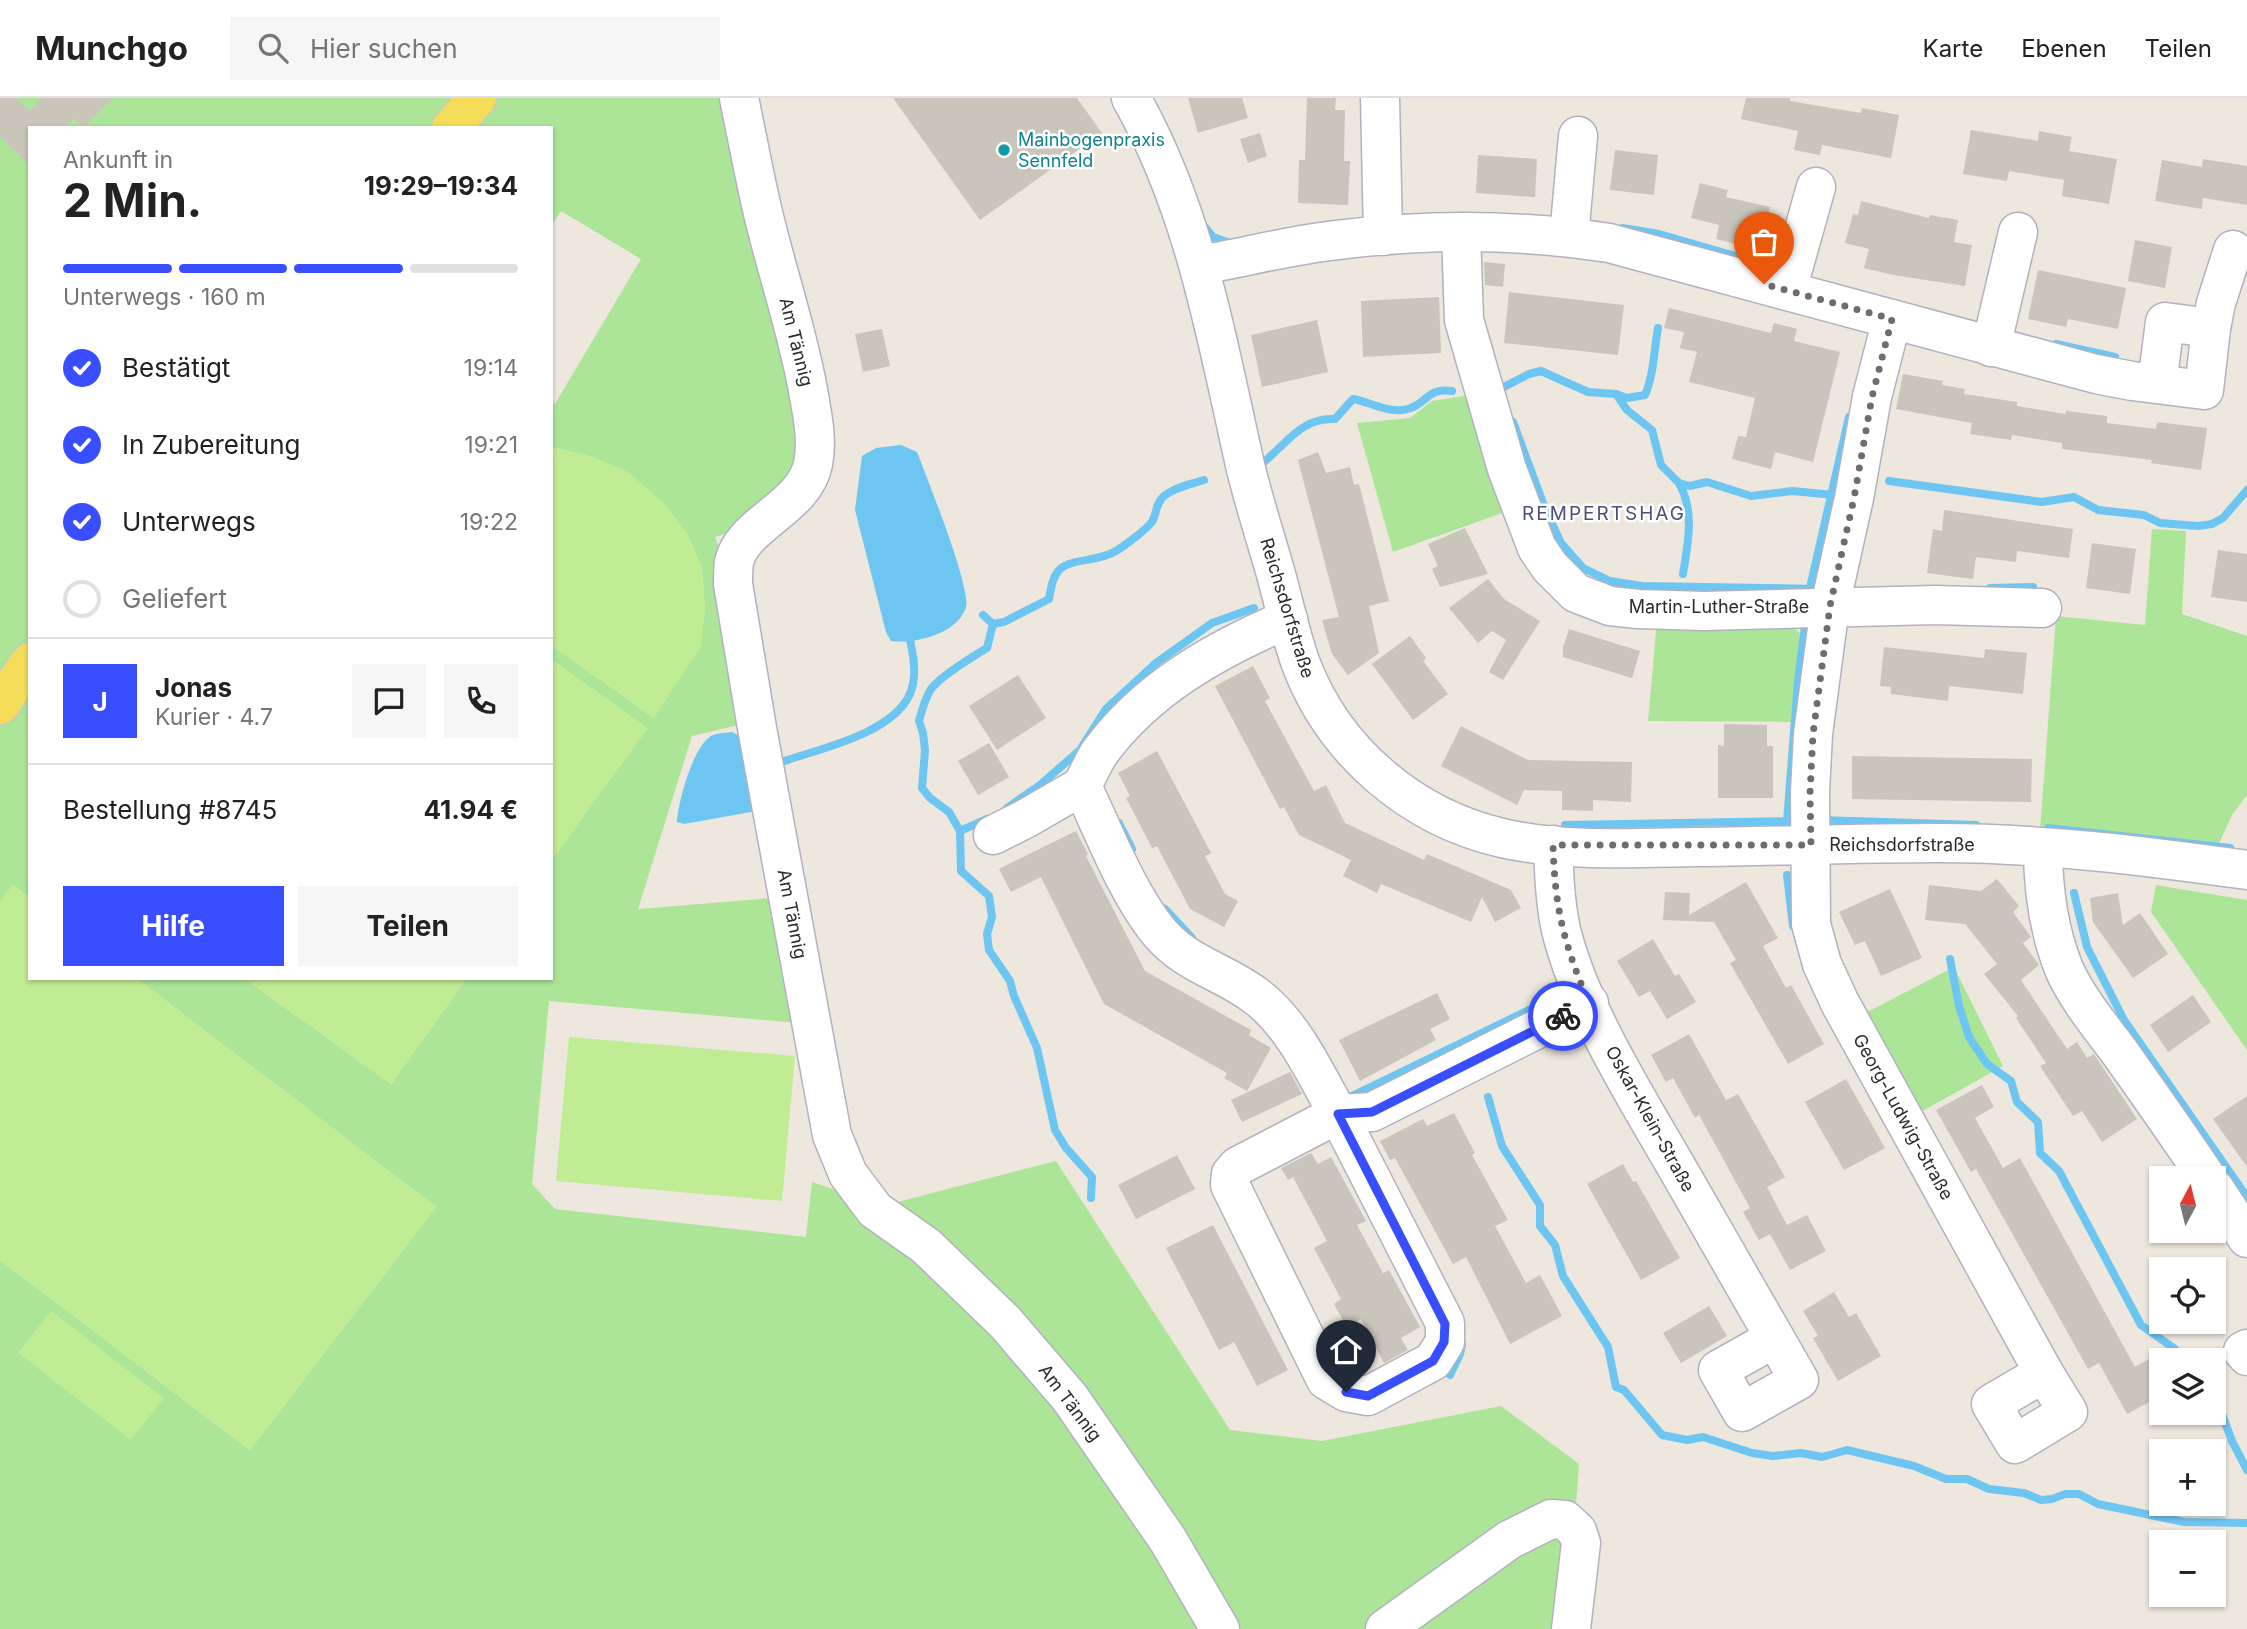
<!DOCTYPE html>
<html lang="de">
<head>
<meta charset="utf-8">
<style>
	body { margin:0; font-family:Inter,sans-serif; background:#f6f6f6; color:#222; height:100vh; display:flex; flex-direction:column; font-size:26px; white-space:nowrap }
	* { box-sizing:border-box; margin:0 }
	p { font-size:23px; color:#767676 }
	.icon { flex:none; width:38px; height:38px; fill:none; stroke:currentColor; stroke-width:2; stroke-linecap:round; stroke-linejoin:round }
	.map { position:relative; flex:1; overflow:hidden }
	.details { position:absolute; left:28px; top:28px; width:525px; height:854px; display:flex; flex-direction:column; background:#fff; border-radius:0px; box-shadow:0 2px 5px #0004 }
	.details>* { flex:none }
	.needle { width:46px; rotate:7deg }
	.controls { position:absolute; left:2149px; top:1068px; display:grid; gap:14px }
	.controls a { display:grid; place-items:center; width:77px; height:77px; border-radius:0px; background:#fff; box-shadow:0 2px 5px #0004; font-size:35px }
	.pin { position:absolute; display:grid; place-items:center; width:60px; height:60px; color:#fff; margin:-72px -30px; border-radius:50% 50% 50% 0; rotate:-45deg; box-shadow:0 0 7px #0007 }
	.pin .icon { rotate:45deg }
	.courier { position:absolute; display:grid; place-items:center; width:70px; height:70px; margin:-35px; border:5px solid #384eff; border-radius:50%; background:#fff; color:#222; box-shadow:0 2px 9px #0007 }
	.headline em { font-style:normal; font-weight:700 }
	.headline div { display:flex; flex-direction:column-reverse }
	.headline { display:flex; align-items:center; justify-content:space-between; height:119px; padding:0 35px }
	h1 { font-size:46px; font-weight:700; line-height:52px }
	.bar { display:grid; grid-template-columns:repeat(4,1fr); gap:10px 7px; align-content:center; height:84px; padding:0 35px }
	.bar i { height:9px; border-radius:5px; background:#e0e0e0 }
	.bar .selected { background:#384eff }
	.bar p { grid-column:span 4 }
	.line { display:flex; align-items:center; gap:18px; padding:0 35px; border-top:2px solid #e0e0e0 }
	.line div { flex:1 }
	.round { display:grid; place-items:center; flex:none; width:74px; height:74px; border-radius:0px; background:#f6f6f6 }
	ol { padding:0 35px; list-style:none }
	li { display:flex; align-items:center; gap:21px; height:77px }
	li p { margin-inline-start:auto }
	li .icon { padding:7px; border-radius:50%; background:#384eff; color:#fff; stroke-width:4 }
	li:last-child { color:#767676 }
	li i { width:38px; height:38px; border:4px solid #e0e0e0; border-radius:50% }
	.action { display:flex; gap:14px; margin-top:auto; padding:14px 35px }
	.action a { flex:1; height:80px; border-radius:0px; background:#384eff; color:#fff; font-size:28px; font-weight:700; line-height:80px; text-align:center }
	.action a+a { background:#f6f6f6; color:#222 }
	header { display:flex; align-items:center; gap:42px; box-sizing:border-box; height:98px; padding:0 35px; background:#fff; border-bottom:2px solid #e0e0e0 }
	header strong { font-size:33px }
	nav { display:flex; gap:38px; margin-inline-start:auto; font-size:24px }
	.search { width:490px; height:63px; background:#f6f6f6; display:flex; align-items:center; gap:18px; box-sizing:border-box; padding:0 24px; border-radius:0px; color:#767676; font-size:26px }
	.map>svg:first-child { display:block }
	.green { fill:#ace598 }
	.pitch { fill:#c0ed93 }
	.water { fill:#6dc5f2 }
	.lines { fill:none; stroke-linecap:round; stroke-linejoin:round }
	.stream { stroke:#6dc5f2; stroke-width:8 }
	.building { fill:#c9c5bb }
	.minor-casing { stroke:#b1b2bf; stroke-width:41 }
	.major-casing { stroke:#c8c8c8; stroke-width:41 }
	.minor { stroke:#fff; stroke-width:38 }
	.major { stroke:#f5dd5a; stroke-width:38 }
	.done { stroke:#6f6d69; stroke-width:7; stroke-dasharray:0 12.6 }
	.route { stroke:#384eff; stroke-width:9 }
	.culture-dot { fill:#0f9aa8; stroke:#fff; stroke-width:2.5 }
	.labels { text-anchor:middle; stroke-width:5; stroke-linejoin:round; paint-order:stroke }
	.culture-label { font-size:18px; fill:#0d838f; stroke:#fff; text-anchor:start }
	.street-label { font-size:18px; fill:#2b2b2b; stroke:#fff }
	.neighbourhood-label { font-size:19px; letter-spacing:2px; fill:#4a4f7d; stroke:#fff }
</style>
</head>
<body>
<header>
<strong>Munchgo</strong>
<div class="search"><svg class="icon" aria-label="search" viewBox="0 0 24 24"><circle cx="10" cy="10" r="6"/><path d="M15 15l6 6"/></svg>Hier suchen</div>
<nav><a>Karte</a><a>Ebenen</a><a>Teilen</a></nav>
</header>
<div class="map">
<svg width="2247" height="1531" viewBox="0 0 2247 1531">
	<rect width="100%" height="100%" fill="#ede7dd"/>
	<g class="green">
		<polygon points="0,0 733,0 802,284 799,372 741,432 715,439 726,468 747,625 692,638 638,811 772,800 798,925 549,903 532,1086 555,1111 806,1139 812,1084 882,1108 1056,1063 1230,1332 1322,1343 1501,1308 1579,1366 1572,1462 1558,1531 0,1531 0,1162 250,1352 436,1109 136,880 244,880 391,986 467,880 551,880 551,763 647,630 551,561 551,547 654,620 705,511 702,471 688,437 593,359 551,349 551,304 555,306 641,161 561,113 551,128 551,30 30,30 30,800 13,787 0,804"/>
		<polygon points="1483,295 1519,409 1393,454 1357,325 1410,320 1432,303"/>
		<polygon points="2152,431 2186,433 2182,516 2247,538 2247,697 2232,717 2211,763 2039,746 2056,518 2145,527"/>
		<polygon points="1657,523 1790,526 1807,542 1802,624 1648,623"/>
		<polygon points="2156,787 2247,802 2247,952 2151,814"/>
		<polygon points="1954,869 2003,968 1910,1020 1854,921"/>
	</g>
	<g class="pitch">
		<polygon points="551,349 593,359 628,374 664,405 688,437 702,471 705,511 701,548 654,620 551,547"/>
		<polygon points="551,561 648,630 551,763"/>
		<polygon points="13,787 30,800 30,880 136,880 436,1109 250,1352 0,1162 0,804"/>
		<polygon points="244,880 467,880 391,986"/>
		<polygon points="569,939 795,958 782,1103 556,1083"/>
		<polygon points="51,1213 164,1300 131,1342 18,1255"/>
	</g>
	<g class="water">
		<path d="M901,347L917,354C927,380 971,489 966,509C958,536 915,546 891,543L886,534L855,412L862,358L876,350Z"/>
		<path d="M732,634L747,642L756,713L684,726L677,724C678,704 693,649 711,638C716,635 726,635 732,634Z"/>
	</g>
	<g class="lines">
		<g class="stream">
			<polyline points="1204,128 1213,139 1227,144"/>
			<polyline points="1623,130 1659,136 1773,169"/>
			<polyline points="2056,246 2115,259"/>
			<polyline points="1500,291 1529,276 1541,273 1588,294 1616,296 1627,312 1652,332 1661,367 1679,385 1690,388 1707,384 1751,398 1792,393 1834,397"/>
			<path d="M1616,296L1627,300L1645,297C1654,276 1654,252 1658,230"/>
			<polyline points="1513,324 1546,413 1561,445 1583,470 1610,483 1642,488 1823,491"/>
			<path d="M1264,364C1287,345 1302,319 1335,321L1353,301C1371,304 1389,316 1408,311C1427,306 1427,289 1452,293"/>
			<polyline points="1889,383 2042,404 2074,399 2098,412 2144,417 2160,425 2198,428 2212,426 2223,420 2247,392"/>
			<path d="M1679,385C1695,414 1688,444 1683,476"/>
			<polyline points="1990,490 2033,489"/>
			<polyline points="1809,494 1849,319"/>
			<polyline points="983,517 993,526"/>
			<path d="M993,526L987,550C972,559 941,578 931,591C925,600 922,612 919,623L923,635L925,652L922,690L930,700L949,714L960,733L961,773L989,798L992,819L987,836L989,852L1010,883L1014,898L1037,950L1055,1032L1066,1050L1092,1079L1091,1100"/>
			<path d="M993,526L1004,524L1049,501C1051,491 1052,479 1060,471C1073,460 1098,464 1116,453C1124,448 1150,429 1153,422C1157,413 1156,405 1164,398C1175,389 1191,386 1204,382"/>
			<path d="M781,664C819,651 892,636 910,596C917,579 914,560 910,542"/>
			<polyline points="1007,710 1040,687 1080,652 1106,611 1156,565 1212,525 1254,510"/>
			<polyline points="1821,722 1976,727"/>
			<polyline points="1787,723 1798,583 1806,520"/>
			<polyline points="1119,725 1132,751"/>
			<polyline points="1565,727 1801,723"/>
			<polyline points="2048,730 2230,750"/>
			<polyline points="960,733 987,721"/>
			<polyline points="1787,777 1793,828"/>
			<polyline points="2074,795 2087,849 2124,922 2247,1099"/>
			<polyline points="1165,811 1192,840"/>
			<polyline points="1950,861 1959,908 1969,939 1987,966 2011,983 2017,1004 2038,1024 2040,1055 2059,1073 2141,1227 2175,1251 2180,1262"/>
			<polyline points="1350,999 1564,895 1561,888"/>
			<polyline points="1488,999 1502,1048 1540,1107 1540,1128 1555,1147 1563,1178 1608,1249 1616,1289 1624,1292 1662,1337 1687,1342 1703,1339 1752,1355 1773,1358 1801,1355 1822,1359 1847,1352 1914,1368 1946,1381 1967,1381 1989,1391 2024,1395 2041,1402 2052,1401 2065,1396 2079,1396 2098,1406 2184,1424 2247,1425"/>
			<polyline points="1450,1277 1460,1256 1462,1247"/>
			<polyline points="2214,1311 2222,1316 2232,1343 2247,1372"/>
		</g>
	</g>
	<g class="building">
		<polygon points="0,0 17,0 30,13 42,0 113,0 83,30 74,20 65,30 30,30 30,68 0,39"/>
		<polygon points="893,0 1077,0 1102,35 980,122"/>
		<polygon points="1188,0 1242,0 1248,20 1198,35"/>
		<polygon points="1307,0 1336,0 1335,12 1345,12 1344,63 1350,63 1348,107 1298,105 1299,62 1305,62"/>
		<polygon points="1746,0 1790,0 1790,3 1861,15 1862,10 1899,17 1891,60 1822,47 1820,57 1794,52 1798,33 1741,21"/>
		<polygon points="1971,32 2038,43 2039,33 2072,39 2069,53 2117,61 2109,106 2062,98 2064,82 2009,73 2007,83 1963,76"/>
		<polygon points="1260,35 1267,58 1248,65 1240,41"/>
		<polygon points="1615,52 1658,57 1654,97 1610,92"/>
		<polygon points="1478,57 1537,61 1535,99 1476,95"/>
		<polygon points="2203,61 2247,68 2247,107 2203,100 2202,111 2155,103 2162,62 2202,69"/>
		<polygon points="1700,85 1728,92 1726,99 1770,109 1760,152 1716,141 1719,127 1691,120"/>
		<polygon points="1861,103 1929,120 1930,117 1958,122 1954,144 1972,147 1965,188 1893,177 1864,170 1869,151 1845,145 1853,116 1858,117"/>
		<polygon points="2135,142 2172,149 2165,190 2128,183"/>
		<polygon points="1484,164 1505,166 1503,189 1485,187"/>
		<polygon points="2038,172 2126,190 2118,231 2068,221 2066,229 2028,221"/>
		<polygon points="1509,194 1624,207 1618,257 1504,245"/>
		<polygon points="1439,199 1441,255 1363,259 1361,203"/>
		<polygon points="1669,210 1771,235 1774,225 1797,231 1794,243 1840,254 1813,364 1775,354 1771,371 1732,361 1738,338 1746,339 1755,300 1689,284 1697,254 1680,250 1684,234 1664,230"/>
		<polygon points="1317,222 1328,274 1262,289 1251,237"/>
		<polygon points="882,231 890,268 863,274 855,236"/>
		<polygon points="1903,276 1943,283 1942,287 1965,291 1964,296 2017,304 2017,308 2066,316 2066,313 2107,318 2107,325 2156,331 2157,324 2207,330 2201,372 2151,365 2152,362 2062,351 2062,345 2012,337 2011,342 1970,336 1972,325 1896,311"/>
		<polygon points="1318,354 1326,375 1350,369 1354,387 1359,386 1389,503 1369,508 1379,555 1348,577 1332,556 1322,522 1339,519 1298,362"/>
		<polygon points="1944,412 2073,431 2069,460 2017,453 2016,464 1976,459 1973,481 1927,475 1933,431 1942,433"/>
		<polygon points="1465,430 1488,476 1440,489 1432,471 1438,468 1428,446"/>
		<polygon points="2092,445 2136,451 2130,496 2086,490"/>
		<polygon points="2218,452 2247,456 2247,504 2211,499"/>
		<polygon points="1488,481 1504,501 1540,523 1503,582 1489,574 1506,542 1492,533 1478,545 1449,510"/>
		<polygon points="1569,531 1640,553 1632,580 1563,559 1563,550"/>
		<polygon points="1410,538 1426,560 1423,563 1448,596 1413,622 1372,566"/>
		<polygon points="1884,549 1984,560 1985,551 2027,555 2023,596 1949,588 1948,603 1891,596 1891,589 1880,588"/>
		<polygon points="1253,568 1270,600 1265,603 1314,693 1326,687 1345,725 1424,762 1427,756 1511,792 1521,810 1495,824 1482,799 1471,824 1381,786 1377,795 1343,778 1351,762 1299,737 1284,709 1280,711 1215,588"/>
		<polygon points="1018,577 1046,620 997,652 969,608"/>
		<polygon points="1724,626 1767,627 1767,648 1773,648 1773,700 1718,700 1718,647 1724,648"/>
		<polygon points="1461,628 1528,662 1632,664 1631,704 1593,702 1593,713 1562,712 1562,693 1524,692 1517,707 1441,668"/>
		<polygon points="989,645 1009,679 978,697 958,663"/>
		<polygon points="1157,653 1211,755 1205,758 1225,796 1238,803 1224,829 1190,811 1157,748 1152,750 1126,700 1130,698 1118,675"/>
		<polygon points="1852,658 2032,661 2031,704 1852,701"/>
		<polygon points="1076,733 1088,756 1086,758 1145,873 1251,932 1249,937 1271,950 1247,993 1224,980 1227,975 1104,906 1041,779 1011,794 999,771"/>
		<polygon points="1997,781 2019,808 2013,814 2031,839 2023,845 2039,867 2021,882 2067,951 2077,944 2087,960 2094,956 2137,1021 2102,1044 2082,1013 2073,1018 2040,968 2046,965 2016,920 2018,918 1984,876 1997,866 1965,826 1925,822 1929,787 1981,793"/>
		<polygon points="1746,784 1778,840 1763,848 1786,890 1791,887 1824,946 1788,966 1730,865 1736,862 1714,824 1663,822 1665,794 1690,795 1689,817"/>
		<polygon points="1890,791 1922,860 1881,878 1865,843 1855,847 1839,814"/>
		<polygon points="2118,795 2123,827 2140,815 2168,856 2133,880 2093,824 2090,800"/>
		<polygon points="1653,841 1675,878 1679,876 1696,904 1667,921 1650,893 1639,899 1617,863"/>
		<polygon points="1437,895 1450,921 1430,931 1436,942 1360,983 1339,942"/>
		<polygon points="2193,897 2211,924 2168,954 2150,927"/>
		<polygon points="1689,936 1726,1002 1738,996 1785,1079 1767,1089 1787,1127 1807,1117 1826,1153 1790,1172 1770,1136 1759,1142 1743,1114 1750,1110 1699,1017 1695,1020 1673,980 1666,984 1651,957"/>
		<polygon points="1290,974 1302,996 1242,1024 1231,1002"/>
		<polygon points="1846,981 1885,1050 1844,1072 1805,1004"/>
		<polygon points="1982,987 1994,1009 1975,1020 2003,1070 2020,1060 2135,1269 2149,1261 2161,1283 2161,1298 2127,1316 2099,1265 2088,1271 1976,1071 1971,1074 1936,1012"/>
		<polygon points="2247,998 2247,1069 2213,1021"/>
		<polygon points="1454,1015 1475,1055 1472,1057 1508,1122 1495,1128 1526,1185 1540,1177 1562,1218 1510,1246 1466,1159 1453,1166 1395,1060 1390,1062 1380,1043 1423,1021 1427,1028"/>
		<polygon points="1311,1055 1318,1066 1331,1059 1366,1123 1357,1127 1383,1175 1389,1172 1420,1229 1401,1240 1408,1252 1384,1265 1361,1221 1347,1229 1334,1206 1341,1201 1314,1150 1327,1143 1293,1079 1288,1082 1281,1070"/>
		<polygon points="1177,1057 1195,1091 1136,1121 1118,1087"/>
		<polygon points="1623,1066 1633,1084 1636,1083 1680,1160 1641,1182 1587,1086"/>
		<polygon points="1213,1127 1288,1272 1257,1288 1234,1244 1219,1252 1166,1150"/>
		<polygon points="1834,1194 1849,1219 1856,1215 1881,1258 1838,1283 1813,1240 1818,1238 1803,1213"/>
		<polygon points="1709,1208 1727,1238 1681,1265 1663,1235"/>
	</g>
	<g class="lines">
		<g class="minor-casing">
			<g id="minor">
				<path d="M739,0C747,38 754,77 763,115C777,174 797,232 808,292C812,316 818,341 813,366C804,410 743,425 734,464C733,471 733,479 733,486L757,630L832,1037L848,1076L875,1112L926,1148L1005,1224L1070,1300L1168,1442L1220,1531"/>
				<path d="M1131,0C1196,114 1217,244 1246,371C1255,408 1267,444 1277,480C1285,509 1291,539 1301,566C1334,653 1411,719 1502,740C1561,754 1635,750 1696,749C1777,748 1858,745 1940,745C2042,745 2146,758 2247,772"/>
				<polyline points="1380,0 1383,138"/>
				<polyline points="1461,134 1464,222 1507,371 1537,450 1550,469 1576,495 1610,508 1638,511 1704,513 1934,507 2042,510"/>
				<polyline points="1569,139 1578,38"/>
				<path d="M1200,167C1246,159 1291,147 1337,142C1427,131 1519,131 1609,145L2096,276L2132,283L2204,292L2211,230L2165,224L2157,286"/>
				<polyline points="1787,192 1816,89"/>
				<polyline points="1892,221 1872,299 1854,400 1830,508 1813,636 1810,694 1811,826 1822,866 1840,905 2044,1275"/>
				<polyline points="2211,230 2216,205 2233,152"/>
				<polyline points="1991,249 2018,134"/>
				<path d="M1288,521C1217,551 1147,590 1100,654C1093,664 1088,677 1082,688C1104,734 1127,795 1159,834C1188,868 1223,873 1256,898C1294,927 1315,975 1338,1016L1372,1014L1589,905"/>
				<polyline points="993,737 1025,721 1082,688"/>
				<path d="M1553,747C1554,776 1555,804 1561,832C1581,913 1638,1002 1680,1075C1720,1144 1759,1213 1799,1282L1742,1314L1718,1272L1775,1240"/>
				<path d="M2043,750C2043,792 2048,831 2064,871C2078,902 2101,929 2121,956C2150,997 2179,1038 2207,1080"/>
				<polygon points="1338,1016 1445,1225 1445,1244 1433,1263 1368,1298 1346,1294 1326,1282 1230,1087 1231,1076 1238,1068"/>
				<polyline points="2214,1090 2247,1140"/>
				<polyline points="2247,1251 2243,1253 2247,1258"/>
				<polygon points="2044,1275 2068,1314 2015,1346 1991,1306"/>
				<polyline points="1385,1531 1509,1442 1551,1421 1565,1422 1577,1433 1581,1445 1571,1531"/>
			</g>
		</g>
		<g class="major-casing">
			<g id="major">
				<polyline points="451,30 477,0"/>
				<polyline points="0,607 30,564"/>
			</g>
		</g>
		<use href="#minor" class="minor"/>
		<use href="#major" class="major"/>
	</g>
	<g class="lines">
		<path class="done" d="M1563,918L1589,905C1564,846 1555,812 1553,747H1811L1810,695L1813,636L1830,508L1854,400L1872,299L1892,221L1764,186"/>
		<polyline class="route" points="1346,1294 1368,1298 1433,1263 1444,1244 1445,1226 1338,1016 1372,1014 1563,918"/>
	</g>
	<circle class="culture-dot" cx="1004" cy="52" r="7"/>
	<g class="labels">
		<g class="culture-label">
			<text x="1018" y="48">Mainbogenpraxis<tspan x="1018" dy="21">Sennfeld</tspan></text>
		</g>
		<g class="street-label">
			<text transform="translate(796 244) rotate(76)" y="6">Am Tännig</text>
			<text x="1719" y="515">Martin-Luther-Straße</text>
			<text transform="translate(1287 510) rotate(73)" y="6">Reichsdorfstraße</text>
			<text x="1902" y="753">Reichsdorfstraße</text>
			<text transform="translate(792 816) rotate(79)" y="6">Am Tännig</text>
			<text transform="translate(1903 1019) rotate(61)" y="6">Georg-Ludwig-Straße</text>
			<text transform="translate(1650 1021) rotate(61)" y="6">Oskar-Klein-Straße</text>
			<text transform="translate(1070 1305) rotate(53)" y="6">Am Tännig</text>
		</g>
		<g class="neighbourhood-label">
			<text x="1604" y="422">REMPERTSHAG</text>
		</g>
	</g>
</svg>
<div class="controls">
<a><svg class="needle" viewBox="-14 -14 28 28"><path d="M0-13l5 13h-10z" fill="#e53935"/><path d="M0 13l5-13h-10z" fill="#767676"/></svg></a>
<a><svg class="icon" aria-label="locate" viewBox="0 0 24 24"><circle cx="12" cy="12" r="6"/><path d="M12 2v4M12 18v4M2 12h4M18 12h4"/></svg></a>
<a><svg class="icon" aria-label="layers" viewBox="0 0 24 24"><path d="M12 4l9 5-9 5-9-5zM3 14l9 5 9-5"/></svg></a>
<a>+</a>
<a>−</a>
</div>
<div class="pin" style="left:1764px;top:186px;background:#ea580c"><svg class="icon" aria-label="bag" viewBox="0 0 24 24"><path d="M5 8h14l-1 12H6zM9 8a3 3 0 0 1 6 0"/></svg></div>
<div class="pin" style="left:1346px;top:1294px;background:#1f2937"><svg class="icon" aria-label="home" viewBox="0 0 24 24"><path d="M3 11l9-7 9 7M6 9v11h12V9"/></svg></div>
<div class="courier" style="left:1563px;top:918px"><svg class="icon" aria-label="bike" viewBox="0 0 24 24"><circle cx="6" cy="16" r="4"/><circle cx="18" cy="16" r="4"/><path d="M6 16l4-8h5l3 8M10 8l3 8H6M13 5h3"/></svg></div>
<section class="details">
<div class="headline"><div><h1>2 Min.</h1><p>Ankunft in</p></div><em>19:29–19:34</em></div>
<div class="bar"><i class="selected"></i><i class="selected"></i><i class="selected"></i><i></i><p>Unterwegs · 160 m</p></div>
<ol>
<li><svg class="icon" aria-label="check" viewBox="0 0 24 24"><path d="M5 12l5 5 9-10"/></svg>Bestätigt<p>19:14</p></li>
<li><svg class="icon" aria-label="check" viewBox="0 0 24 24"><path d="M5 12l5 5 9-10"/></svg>In Zubereitung<p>19:21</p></li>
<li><svg class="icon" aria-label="check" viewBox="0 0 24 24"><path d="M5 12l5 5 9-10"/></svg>Unterwegs<p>19:22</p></li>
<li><i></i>Geliefert</li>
</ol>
<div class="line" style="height:126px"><b class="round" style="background:#384eff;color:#fff">J</b><div><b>Jonas</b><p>Kurier · 4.7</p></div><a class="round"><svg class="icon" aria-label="chat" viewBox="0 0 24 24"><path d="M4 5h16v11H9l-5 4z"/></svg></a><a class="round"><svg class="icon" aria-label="phone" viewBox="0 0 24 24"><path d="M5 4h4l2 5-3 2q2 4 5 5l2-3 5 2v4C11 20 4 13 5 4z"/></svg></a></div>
<div class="line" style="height:91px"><div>Bestellung #8745</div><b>41.94 €</b></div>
<div class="action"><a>Hilfe</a><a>Teilen</a></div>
</section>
</div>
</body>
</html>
